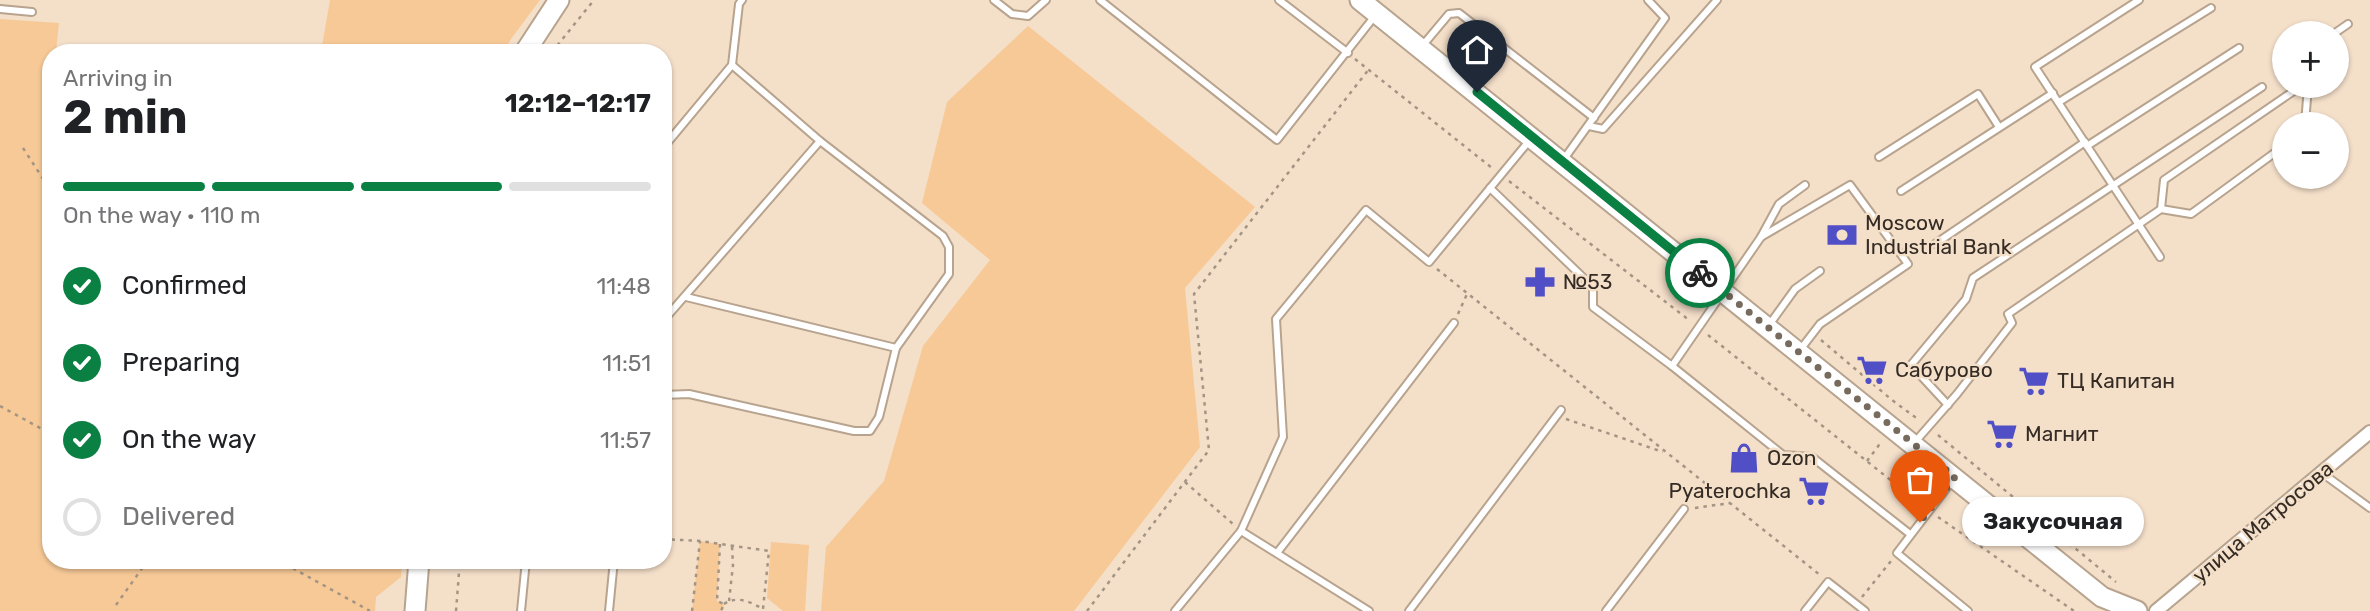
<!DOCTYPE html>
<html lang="en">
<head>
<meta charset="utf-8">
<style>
	body { margin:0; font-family:Rubik,sans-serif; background:#f2f2f2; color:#202124; height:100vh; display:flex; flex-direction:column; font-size:26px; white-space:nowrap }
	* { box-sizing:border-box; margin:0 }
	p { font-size:23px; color:#757577 }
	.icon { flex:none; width:38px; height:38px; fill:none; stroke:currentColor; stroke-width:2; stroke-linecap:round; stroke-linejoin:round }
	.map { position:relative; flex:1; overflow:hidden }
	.drawer { position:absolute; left:42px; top:44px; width:630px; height:525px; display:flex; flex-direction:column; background:#fff; border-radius:28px; box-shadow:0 2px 5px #0004 }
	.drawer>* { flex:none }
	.tools { position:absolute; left:2272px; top:21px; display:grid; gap:14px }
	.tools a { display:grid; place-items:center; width:77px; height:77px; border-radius:50%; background:#fff; box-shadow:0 2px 5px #0004; font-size:35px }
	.pin { position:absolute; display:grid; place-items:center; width:60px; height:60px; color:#fff; margin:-72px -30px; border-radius:50% 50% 50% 0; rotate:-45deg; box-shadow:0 0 7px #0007 }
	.pin .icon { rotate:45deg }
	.courier { position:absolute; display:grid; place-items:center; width:70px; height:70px; margin:-35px; border:5px solid #0b8043; border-radius:50%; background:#fff; color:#222; box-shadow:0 2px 9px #0007 }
	.bubble { position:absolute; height:49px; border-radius:24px; background:#fff; box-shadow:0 2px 5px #0004; font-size:23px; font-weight:700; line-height:49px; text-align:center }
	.overview em { font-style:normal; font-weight:700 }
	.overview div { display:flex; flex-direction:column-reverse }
	.overview { display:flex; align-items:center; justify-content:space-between; height:119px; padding:0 21px }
	h1 { font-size:46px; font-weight:700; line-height:52px }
	.bar { display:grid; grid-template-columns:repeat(4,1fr); gap:10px 7px; align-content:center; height:84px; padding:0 21px }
	.bar i { height:9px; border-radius:5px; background:#e0e0e0 }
	.bar .selected { background:#0b8043 }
	.bar p { grid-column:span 4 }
	ol { padding:0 21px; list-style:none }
	li { display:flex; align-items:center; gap:21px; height:77px }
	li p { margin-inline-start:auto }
	li .icon { padding:7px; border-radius:50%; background:#0b8043; color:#fff; stroke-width:4 }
	li:last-child { color:#757577 }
	li i { width:38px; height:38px; border:4px solid #e0e0e0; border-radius:50% }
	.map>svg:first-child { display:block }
	.green { fill:#f7c997 }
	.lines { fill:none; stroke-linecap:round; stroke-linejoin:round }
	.lane-casing { stroke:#b7a38e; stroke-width:10 }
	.street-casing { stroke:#b7a38e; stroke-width:16 }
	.secondary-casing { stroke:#b7a38e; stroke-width:23 }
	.path { stroke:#a49484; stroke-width:2.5; stroke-dasharray:3.5 5; stroke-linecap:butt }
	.lane { stroke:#fff; stroke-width:6 }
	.street { stroke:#fff; stroke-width:12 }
	.secondary { stroke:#fff; stroke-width:19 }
	.done { stroke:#776b5e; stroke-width:7; stroke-dasharray:0 12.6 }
	.route { stroke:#0b8043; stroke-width:9 }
	.labels { text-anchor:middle; stroke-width:5; stroke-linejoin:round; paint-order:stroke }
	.poi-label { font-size:21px; fill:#342c24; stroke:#f4dfc9; text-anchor:start }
	.street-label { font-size:21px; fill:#342c24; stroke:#f4dfc9 }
</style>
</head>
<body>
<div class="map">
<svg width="2370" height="611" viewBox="0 0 2370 611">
	<rect width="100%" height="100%" fill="#f4dfc9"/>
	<g class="green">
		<polygon points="330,0 540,0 511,39 504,52 321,52"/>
		<polygon points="0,19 59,23 56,52 51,52 51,560 402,560 401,577 376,597 375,611 0,611"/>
		<polygon points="1028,26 1255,207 1185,288 1200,447 1074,611 821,611 826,547 884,481 923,346 990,260 922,203 947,102"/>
		<polygon points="700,541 720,544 717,601 724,604 721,611 692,611"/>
		<polygon points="771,542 809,545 805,611 783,611 767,598"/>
	</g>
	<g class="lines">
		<g class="lane-casing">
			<g id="lane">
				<polyline points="994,0 1012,14 1028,16 1046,0"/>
				<polyline points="1100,0 1277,140 1374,17"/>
				<polyline points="1279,0 1348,53"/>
				<polyline points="2139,0 2035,67 2160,257"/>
				<polyline points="0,9 32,12"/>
				<polyline points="2335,33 2348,24"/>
				<polyline points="1423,45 1449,14 1459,13 1594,118"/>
				<polyline points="2059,102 2211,8"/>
				<polyline points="2305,124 2308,86"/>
				<polyline points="1589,126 1603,129 1717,0"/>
				<polyline points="820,141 943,236 949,247 949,274 896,348"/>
				<polyline points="2087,146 2239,48"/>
				<polyline points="663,148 732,65 739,4 742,0"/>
				<polyline points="1879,157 1978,94 1999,127"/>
				<polyline points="1564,159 1665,18 1648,0"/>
				<polyline points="1490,188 1593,287 1593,307 1672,366 1783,455 1812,457 1910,534"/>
				<polyline points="1901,191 2053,93"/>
				<polyline points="2161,209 2164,180 2301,86"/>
				<polyline points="1761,237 1850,185 1908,264 1820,324 1800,350"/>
				<polyline points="1935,244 2085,142"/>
				<polyline points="663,321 820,141 732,65"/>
				<polyline points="1769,325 1795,289 1820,271"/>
				<polyline points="1672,366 1761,237 1779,204 1805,185"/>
				<polyline points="663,395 689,394 854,431 870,431 879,417 896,348 686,297"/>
				<polyline points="1948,405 1911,365 1966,299 1973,278 2262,87"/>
				<polyline points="1915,442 1957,394 2012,323 2008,314 2161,209 2191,214 2284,146"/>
				<polyline points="2322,473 2370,508"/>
				<polyline points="1952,481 1897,553 1968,611"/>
				<polyline points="1241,531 1369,611"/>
				<polyline points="1277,553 1454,323"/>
				<polyline points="521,611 526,560"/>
				<polyline points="609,611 614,560"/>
				<polyline points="1175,611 1241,531 1283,437 1276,319 1366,210 1429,262 1529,141"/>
				<polyline points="1409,611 1561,410"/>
				<polyline points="1606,611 1684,509"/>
				<polyline points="1805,611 1828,582 1865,611"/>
			</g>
		</g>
		<g class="street-casing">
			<polyline id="street" points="2156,611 2370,432"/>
		</g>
		<g class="secondary-casing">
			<g id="secondary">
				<polyline points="1360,0 2102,597 2137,611"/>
				<polyline points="525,52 559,0"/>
				<polyline points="415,611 419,560"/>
			</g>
		</g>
		<g class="path">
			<polyline points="552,52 594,0"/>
			<polyline points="1355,59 1492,168"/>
			<polyline points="23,148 51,191"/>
			<polyline points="1509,181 1689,320"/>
			<polyline points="1437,269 1820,575"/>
			<polyline points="1458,314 1467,294"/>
			<polyline points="1708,335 1922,505"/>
			<polyline points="1821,340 1892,400 1919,420"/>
			<polyline points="0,406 51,434"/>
			<polyline points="1566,419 1663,452"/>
			<polyline points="1938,435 2116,582"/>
			<polyline points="1867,461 1882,441"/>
			<polyline points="1185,482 1233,524"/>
			<polyline points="1695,508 1730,503"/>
			<polyline points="1938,517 2074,611"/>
			<polyline points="663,539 700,541 769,551 763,609 766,611"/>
			<polyline points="720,544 717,601 724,604 721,611"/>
			<polyline points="278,560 370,611"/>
			<polyline points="1862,597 1891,561"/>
			<polyline points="729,601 733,565 732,546"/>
			<path d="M724,604C738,595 750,602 763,609"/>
			<polyline points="116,605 148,560"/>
			<polyline points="456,611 460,560"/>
			<polyline points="692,611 700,541"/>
			<polyline points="1087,611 1209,450 1194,294 1369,69"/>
		</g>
		<use href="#lane" class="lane"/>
		<use href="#street" class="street"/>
		<use href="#secondary" class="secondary"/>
	</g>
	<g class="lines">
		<polyline class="done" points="1700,273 1955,477 1920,522"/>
		<polyline class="route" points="1477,92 1700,273"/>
	</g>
	<defs>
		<g id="bank-bare" transform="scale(2.415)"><path d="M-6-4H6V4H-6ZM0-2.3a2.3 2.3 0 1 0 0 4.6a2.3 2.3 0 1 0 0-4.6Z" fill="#514fc6" stroke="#f4dfc9" stroke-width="2.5" paint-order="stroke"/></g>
		<g id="pharmacy-bare" transform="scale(2.415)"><path d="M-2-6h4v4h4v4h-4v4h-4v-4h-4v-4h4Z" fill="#514fc6" stroke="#f4dfc9" stroke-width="2.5" paint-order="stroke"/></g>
		<g id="supermarket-bare" transform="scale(2.415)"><path d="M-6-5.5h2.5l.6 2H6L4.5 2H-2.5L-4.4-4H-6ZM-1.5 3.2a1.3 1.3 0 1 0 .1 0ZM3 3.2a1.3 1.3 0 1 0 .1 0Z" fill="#514fc6" stroke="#f4dfc9" stroke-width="2.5" paint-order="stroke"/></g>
		<g id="shop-bare" transform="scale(2.415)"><path d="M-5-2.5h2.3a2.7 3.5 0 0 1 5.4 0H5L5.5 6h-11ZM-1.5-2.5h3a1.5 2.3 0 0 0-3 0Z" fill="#514fc6" stroke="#f4dfc9" stroke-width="2.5" paint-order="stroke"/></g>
	</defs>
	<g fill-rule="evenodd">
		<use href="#bank-bare" x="1842" y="235"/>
		<use href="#pharmacy-bare" x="1540" y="282"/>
		<use href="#supermarket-bare" x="1872" y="370"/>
		<use href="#supermarket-bare" x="2034" y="381"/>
		<use href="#supermarket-bare" x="2002" y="434"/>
		<use href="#shop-bare" x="1744" y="458"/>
		<use href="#supermarket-bare" x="1814" y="491"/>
	</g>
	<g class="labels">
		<g class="poi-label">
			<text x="1865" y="230">Moscow<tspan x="1865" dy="24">Industrial Bank</tspan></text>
			<text x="1563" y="289">№53</text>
			<text x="1895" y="377">Сабурово</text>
			<text x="2057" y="388">ТЦ Капитан</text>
			<text x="2025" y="441">Магнит</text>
			<text x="1767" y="465">Ozon</text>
			<text x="1791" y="498" text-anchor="end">Pyaterochka</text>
		</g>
		<g class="street-label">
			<text transform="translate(2263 522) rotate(-40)" y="7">улица Матросова</text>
		</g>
	</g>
</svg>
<div class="tools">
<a>+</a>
<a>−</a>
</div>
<div class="pin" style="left:1920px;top:522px;background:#ea580c"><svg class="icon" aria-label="bag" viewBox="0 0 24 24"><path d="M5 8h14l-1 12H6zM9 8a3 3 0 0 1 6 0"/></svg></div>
<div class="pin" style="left:1477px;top:92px;background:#1f2937"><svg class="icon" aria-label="home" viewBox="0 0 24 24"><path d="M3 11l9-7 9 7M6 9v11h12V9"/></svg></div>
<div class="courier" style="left:1700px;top:273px"><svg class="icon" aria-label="bike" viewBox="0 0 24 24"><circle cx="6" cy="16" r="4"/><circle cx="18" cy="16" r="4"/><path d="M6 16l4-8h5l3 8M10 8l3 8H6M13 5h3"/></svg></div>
<div class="bubble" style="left:1962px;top:497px;width:182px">Закусочная</div>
<section class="drawer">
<div class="overview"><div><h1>2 min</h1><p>Arriving in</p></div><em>12:12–12:17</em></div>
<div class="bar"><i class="selected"></i><i class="selected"></i><i class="selected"></i><i></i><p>On the way · 110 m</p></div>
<ol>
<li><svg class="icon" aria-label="check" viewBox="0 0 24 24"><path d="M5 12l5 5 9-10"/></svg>Confirmed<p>11:48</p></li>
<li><svg class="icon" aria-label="check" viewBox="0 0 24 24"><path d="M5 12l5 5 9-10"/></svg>Preparing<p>11:51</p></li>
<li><svg class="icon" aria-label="check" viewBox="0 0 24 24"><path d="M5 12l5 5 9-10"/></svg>On the way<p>11:57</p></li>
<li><i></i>Delivered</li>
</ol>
</section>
</div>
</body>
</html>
